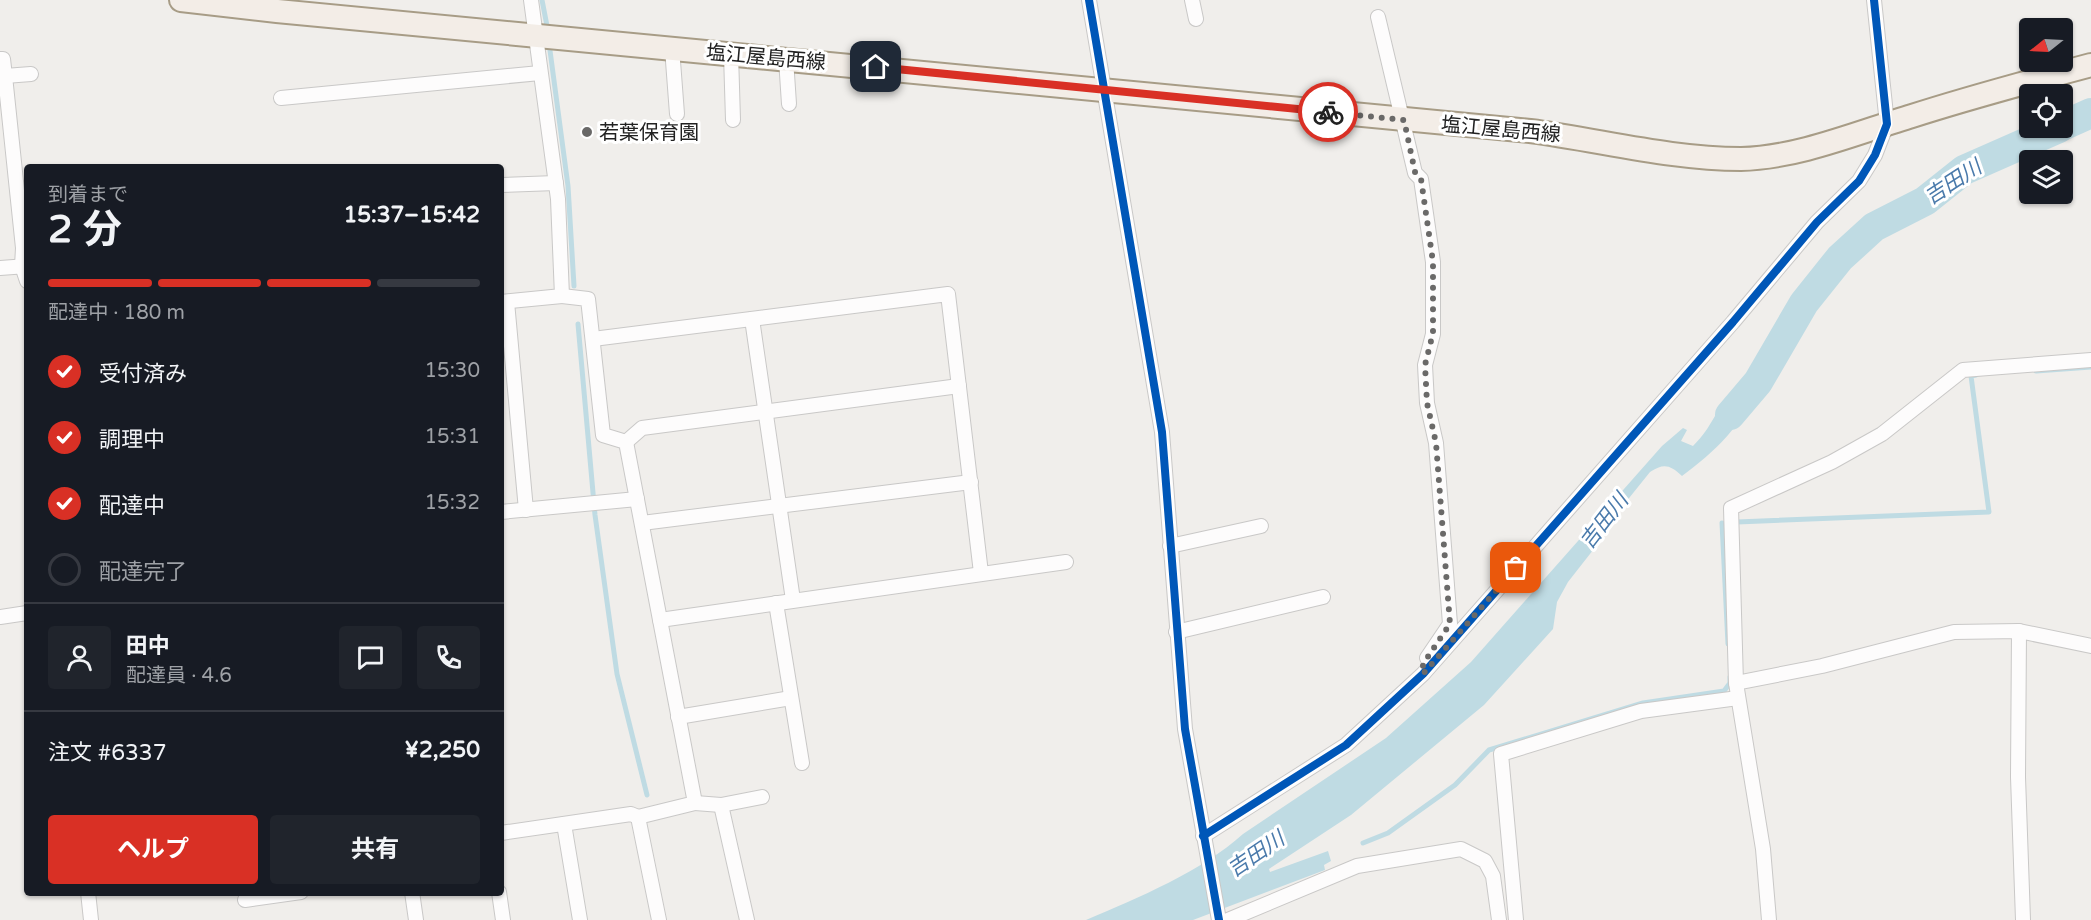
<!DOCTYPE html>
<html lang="ja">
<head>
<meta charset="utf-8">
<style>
	body { margin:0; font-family:"Varela Round","Noto Sans JP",sans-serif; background:#20242c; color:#f1f3f6; height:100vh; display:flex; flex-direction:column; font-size:22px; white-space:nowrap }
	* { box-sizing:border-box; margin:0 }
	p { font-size:20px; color:#9ea1a6 }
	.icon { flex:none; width:33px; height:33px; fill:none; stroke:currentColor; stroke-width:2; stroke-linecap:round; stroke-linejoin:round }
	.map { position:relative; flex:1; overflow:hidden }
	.details { position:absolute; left:24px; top:164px; width:480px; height:732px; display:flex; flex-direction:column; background:#171b24; border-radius:6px; box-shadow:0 2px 4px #0004 }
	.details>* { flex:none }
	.needle { width:39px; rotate:252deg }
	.controls { position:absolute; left:2019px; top:18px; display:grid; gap:12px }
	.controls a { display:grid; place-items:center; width:54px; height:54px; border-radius:6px; background:#171b24; box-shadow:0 2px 4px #0004; font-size:30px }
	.pin { position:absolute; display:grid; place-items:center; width:51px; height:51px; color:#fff; margin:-26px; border-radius:12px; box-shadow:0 3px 9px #0006 }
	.courier { position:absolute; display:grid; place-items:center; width:60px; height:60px; margin:-30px; border:4px solid #d93025; border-radius:50%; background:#fff; color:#222; box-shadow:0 2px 8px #0007 }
	.head em { font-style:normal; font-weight:700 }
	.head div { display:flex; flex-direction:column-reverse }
	.head { display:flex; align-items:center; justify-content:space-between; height:102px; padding:0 24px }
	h1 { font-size:39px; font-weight:700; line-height:45px }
	.bar { display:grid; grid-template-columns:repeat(4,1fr); gap:9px 6px; align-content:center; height:72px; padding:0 24px }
	.bar i { height:8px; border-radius:4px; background:#363941 }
	.bar .selected { background:#d93025 }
	.bar p { grid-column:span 4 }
	.line { display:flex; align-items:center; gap:15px; padding:0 24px; border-top:2px solid #363941 }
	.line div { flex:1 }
	.round { display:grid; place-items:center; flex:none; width:63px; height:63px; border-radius:6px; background:#20242c }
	ol { padding:0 24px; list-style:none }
	li { display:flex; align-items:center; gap:18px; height:66px }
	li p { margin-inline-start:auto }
	li .icon { padding:6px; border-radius:50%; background:#d93025; color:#fff; stroke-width:4 }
	li:last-child { color:#9ea1a6 }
	li i { width:33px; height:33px; border:3px solid #363941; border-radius:50% }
	.primary-button { display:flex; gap:12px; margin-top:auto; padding:12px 24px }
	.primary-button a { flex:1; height:69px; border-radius:6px; background:#d93025; color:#fff; font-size:24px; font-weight:700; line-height:69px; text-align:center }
	.primary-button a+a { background:#20242c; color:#f1f3f6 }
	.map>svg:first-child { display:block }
	.water { fill:#bfdbe3 }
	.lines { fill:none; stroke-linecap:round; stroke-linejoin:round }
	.stream { stroke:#bfdbe3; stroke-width:5 }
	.river { stroke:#bfdbe3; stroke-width:30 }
	.minor-casing { stroke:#c9c8c7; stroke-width:16 }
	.primary-casing { stroke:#a79c86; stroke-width:26 }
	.minor { stroke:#fdfcfc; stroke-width:14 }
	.primary { stroke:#f3ede7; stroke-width:22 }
	.cycleway-casing { stroke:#fff; stroke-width:11 }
	.cycleway { stroke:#0057b8; stroke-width:8 }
	.done { stroke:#6a6968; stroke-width:6; stroke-dasharray:0 10.8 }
	.route { stroke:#d93025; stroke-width:8 }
	.poi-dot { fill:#6a6968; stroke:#fff; stroke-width:2 }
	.labels { text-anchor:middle; stroke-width:6; stroke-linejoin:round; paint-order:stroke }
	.street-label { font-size:20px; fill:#222; stroke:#fff }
	.poi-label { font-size:20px; fill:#222; stroke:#fff; text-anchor:start }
	.water-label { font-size:21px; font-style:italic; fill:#4a7aab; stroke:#fff }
</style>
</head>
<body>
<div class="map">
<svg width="2091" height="920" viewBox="0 0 2091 920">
	<rect width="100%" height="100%" fill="#f0eeeb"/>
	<path class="water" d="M1756,384C1748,422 1712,454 1682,476C1670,465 1664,463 1650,472L1597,538V545L1568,582L1557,602L1553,629L1484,705L1351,815L1269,869L1270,872L1328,851L1331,861L1324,865L1325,870L1193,920H1086C1138,898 1202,871 1243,834L1386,738L1471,662L1662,446L1683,428L1687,430L1681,441L1693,446C1703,436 1708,428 1715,416C1724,402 1742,393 1756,384Z"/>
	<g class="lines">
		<g class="stream">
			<polyline points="542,0 548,31"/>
			<polyline points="549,43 568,186 574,286"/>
			<polyline points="578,324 595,515 617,674 647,795"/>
			<polyline points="2036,371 2091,367"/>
			<polyline points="1737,522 1989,512 1971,376 1976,375"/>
			<polyline points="1722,523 1728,644"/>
			<polyline points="1363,843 1388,833 1455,785 1489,750 1643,703 1724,691 1730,683 1730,677"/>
		</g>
		<g class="river">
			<polyline points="2062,126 2091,113"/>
			<polyline points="1730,415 1758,382 1804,303 1840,258 1874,227 1925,201 1964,170 2059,128"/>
		</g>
		<g class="minor-casing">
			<g id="minor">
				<polyline points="1089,0 1162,432 1185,729 1219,920"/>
				<polyline points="1192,0 1196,19"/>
				<polyline points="1378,17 1415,173 1421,179 1433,262 1433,334 1425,365 1427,403 1436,443 1450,624 1427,658"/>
				<polyline points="672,48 677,114"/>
				<polyline points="731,54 733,120"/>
				<polyline points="0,59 3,59 5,76 23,248 22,266 27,281"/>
				<polyline points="786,59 789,104"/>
				<polyline points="5,76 31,74"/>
				<polyline points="281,98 540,73"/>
				<polyline points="501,185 556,183"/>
				<polyline points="0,268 27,266"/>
				<polyline points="562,296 588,299 603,435 626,442 695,803 638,817 659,920"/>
				<polyline points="501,302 562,296 558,199 531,0"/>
				<polyline points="507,302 526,510"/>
				<polyline points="752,319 793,600"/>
				<polyline points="593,339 948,294 981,573"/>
				<polyline points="626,442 642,428 959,386"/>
				<polyline points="501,512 637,499"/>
				<polyline points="642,523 971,482"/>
				<polyline points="1170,546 1261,526"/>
				<polyline points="776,603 802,763"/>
				<polyline points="0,617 27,613"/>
				<polyline points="660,620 1066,562"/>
				<polyline points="2019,631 2018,777 2023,920"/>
				<polyline points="1176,632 1323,597"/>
				<polyline points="1736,683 1731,508 1832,462 1882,434 1963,370 2091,360"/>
				<polyline points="678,717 791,698"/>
				<polyline points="695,803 721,805 762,797"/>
				<polyline points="721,805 747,920"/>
				<polyline points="564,824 580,920"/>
				<polyline points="501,833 631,814 638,817"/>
				<polyline points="1203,836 1346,745 1423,674 1733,322 1817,222 1859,181 1875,155 1887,124 1874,0"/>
				<polyline points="88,892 91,920"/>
				<polyline points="412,892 416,920"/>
				<polyline points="499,892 503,920"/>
				<polyline points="245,900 301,892"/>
				<polyline points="1228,920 1357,866 1461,849 1485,861 1493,876 1499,920"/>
				<polyline points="1516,920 1501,754 1641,711 1738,698"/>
				<polyline points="1769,920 1763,849 1736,683 1822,666 1954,632 2019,631 2091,646"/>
			</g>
		</g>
		<g class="primary-casing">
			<path id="primary" d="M181,0L277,11L1530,131C1600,140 1670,159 1741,159C1797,158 1859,132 1912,116C1971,97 2031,81 2091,65"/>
		</g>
		<use href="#minor" class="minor"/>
		<use href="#primary" class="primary"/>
		<g class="cycleway-casing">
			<g id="cycleway">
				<polyline points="1089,0 1162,432 1185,729 1219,920"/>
				<polyline points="1203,836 1346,745 1423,674 1733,322 1817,222 1859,181 1875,155 1887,124 1874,0"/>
			</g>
		</g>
		<use href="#cycleway" class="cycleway"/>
	</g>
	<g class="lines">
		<polyline class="done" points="1328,112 1404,120 1415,172 1421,179 1433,262 1433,333 1425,365 1427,403 1436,443 1450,624 1423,664 1423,674 1516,568"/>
		<polyline class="route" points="876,67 1328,112"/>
	</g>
	<circle class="poi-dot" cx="587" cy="132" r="6"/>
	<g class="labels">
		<g class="street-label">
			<text transform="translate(766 57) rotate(5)" y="7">塩江屋島西線</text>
			<text transform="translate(1501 129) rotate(5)" y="7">塩江屋島西線</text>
		</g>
		<g class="poi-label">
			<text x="599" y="139">若葉保育園</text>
		</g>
		<g class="water-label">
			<text transform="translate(1953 182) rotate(-33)" y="7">吉田川</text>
			<text transform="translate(1604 521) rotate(-52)" y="7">吉田川</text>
			<text transform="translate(1256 854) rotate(-34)" y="7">吉田川</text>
		</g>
	</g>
</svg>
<div class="controls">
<a><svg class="needle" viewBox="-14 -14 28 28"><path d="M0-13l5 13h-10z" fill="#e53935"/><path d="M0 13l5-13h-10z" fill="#9ea1a6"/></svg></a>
<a><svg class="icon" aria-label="locate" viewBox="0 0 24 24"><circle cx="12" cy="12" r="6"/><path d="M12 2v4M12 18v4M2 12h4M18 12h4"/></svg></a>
<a><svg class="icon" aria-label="layers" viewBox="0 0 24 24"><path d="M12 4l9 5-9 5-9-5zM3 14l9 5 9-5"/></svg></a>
</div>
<div class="pin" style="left:1516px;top:568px;background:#ea580c"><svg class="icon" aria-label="bag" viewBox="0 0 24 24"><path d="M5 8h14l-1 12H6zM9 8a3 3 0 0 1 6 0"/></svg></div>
<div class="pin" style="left:876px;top:67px;background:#1f2937"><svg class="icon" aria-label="home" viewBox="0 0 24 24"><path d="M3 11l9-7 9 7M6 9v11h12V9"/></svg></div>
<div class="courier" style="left:1328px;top:112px"><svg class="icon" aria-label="bike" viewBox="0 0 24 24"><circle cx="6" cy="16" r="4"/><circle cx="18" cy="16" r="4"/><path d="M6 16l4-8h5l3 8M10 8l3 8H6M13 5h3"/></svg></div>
<section class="details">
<div class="head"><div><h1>2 分</h1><p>到着まで</p></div><em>15:37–15:42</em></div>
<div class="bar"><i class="selected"></i><i class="selected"></i><i class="selected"></i><i></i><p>配達中 · 180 m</p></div>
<ol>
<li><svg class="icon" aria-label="check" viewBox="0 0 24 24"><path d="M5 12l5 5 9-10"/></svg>受付済み<p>15:30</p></li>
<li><svg class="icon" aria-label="check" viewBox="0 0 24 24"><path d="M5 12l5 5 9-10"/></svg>調理中<p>15:31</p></li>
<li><svg class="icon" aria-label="check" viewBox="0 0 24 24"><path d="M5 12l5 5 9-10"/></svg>配達中<p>15:32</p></li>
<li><i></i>配達完了</li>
</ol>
<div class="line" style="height:108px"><a class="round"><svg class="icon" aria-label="person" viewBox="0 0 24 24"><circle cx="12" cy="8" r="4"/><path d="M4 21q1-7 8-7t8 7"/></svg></a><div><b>田中</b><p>配達員 · 4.6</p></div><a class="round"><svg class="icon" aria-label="chat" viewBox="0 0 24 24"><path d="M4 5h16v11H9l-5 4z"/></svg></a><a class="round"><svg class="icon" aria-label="phone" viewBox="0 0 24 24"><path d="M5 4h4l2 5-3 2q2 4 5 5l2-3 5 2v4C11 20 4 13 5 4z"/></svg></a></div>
<div class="line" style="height:78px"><div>注文 #6337</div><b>¥2,250</b></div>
<div class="primary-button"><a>ヘルプ</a><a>共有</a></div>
</section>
</div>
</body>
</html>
